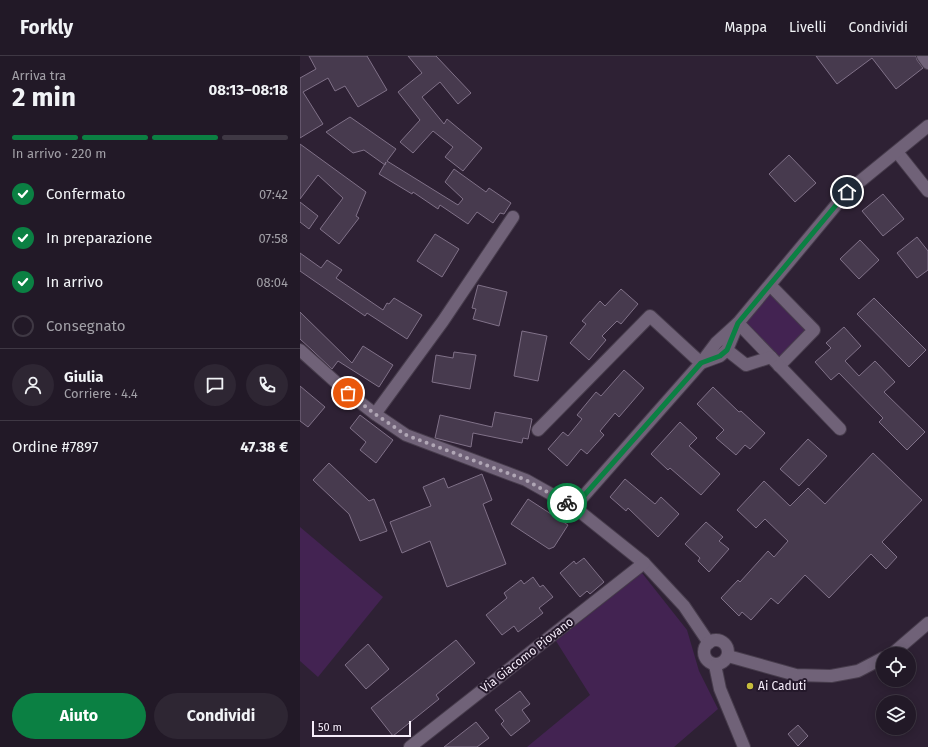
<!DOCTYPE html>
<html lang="it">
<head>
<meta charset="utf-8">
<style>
	body { margin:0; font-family:"Fira Sans",sans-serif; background:#2e2633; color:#f1f3f6; height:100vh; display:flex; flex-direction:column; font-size:15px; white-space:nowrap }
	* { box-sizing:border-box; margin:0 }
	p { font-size:13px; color:#a2a0a7 }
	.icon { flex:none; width:22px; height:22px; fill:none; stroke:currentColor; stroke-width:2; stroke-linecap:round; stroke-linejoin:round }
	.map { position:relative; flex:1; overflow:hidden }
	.drawer { display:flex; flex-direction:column; background:#221927; width:300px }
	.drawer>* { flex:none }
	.tools { position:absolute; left:576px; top:591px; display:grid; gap:8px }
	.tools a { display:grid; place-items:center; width:40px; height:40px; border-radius:50%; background:#221927; box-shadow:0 2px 10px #0003,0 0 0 1px #3f3844; font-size:20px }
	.scale { position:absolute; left:12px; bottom:10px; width:99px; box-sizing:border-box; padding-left:4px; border:2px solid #f6edfa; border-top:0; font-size:11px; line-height:14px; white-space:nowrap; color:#f6edfa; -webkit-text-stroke:3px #24182a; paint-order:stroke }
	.pin { position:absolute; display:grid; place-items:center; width:34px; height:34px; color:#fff; margin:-17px; border:2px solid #fff; border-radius:50%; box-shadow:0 1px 4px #0007 }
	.courier { position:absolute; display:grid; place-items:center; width:40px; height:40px; margin:-20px; border:3px solid #0b8043; border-radius:50%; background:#fff; color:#222; box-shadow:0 1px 5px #0007 }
	.overview em { font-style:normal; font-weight:700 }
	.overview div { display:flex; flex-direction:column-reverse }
	.overview { display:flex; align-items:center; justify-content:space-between; height:68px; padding:0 12px }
	h1 { font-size:26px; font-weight:700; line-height:30px }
	.bar { display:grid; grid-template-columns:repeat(4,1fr); gap:6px 4px; align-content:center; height:48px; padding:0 12px }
	.bar i { height:5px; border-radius:3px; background:#3f3844 }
	.bar .current { background:#0b8043 }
	.bar p { grid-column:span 4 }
	.line { display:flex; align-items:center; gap:10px; padding:0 12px; border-top:1px solid #3f3844 }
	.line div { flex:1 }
	.round { display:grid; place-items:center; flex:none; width:42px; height:42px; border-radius:21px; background:#2e2633 }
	ol { padding:0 12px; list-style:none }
	li { display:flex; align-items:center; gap:12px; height:44px }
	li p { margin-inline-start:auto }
	li .icon { padding:4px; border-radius:50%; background:#0b8043; color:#fff; stroke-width:4 }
	li:last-child { color:#a2a0a7 }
	li i { width:22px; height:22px; border:2px solid #3f3844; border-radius:50% }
	.cta { display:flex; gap:8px; margin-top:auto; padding:8px 12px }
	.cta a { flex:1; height:46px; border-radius:24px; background:#0b8043; color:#fff; font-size:16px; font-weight:700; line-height:46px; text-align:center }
	.cta a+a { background:#2e2633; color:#f1f3f6 }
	header { display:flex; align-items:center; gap:24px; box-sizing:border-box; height:56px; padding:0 20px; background:#221927; border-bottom:1px solid #3f3844 }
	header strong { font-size:19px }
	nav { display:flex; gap:22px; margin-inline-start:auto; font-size:14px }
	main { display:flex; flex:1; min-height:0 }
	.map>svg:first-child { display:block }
	.green { fill:#432352 }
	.building { fill:#473a4e; stroke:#807188 }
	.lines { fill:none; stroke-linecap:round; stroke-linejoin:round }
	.minor-casing { stroke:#473c4c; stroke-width:14 }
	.minor { stroke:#706278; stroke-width:12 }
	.done { stroke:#b0a6b5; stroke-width:4; stroke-dasharray:0 7.2 }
	.route { stroke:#0b8043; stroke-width:5 }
	.poi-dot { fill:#c6bc3c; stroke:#24182a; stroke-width:1.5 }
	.labels { text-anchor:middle; stroke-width:4; stroke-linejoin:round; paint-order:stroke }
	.street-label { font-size:12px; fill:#f6edfa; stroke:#24182a }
	.poi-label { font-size:12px; fill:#f6edfa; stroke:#24182a; text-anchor:start }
</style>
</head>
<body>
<header>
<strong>Forkly</strong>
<nav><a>Mappa</a><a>Livelli</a><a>Condividi</a></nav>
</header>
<main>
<section class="drawer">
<div class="overview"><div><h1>2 min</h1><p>Arriva tra</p></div><em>08:13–08:18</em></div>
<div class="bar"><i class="current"></i><i class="current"></i><i class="current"></i><i></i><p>In arrivo · 220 m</p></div>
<ol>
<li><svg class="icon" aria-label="check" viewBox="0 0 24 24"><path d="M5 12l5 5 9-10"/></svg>Confermato<p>07:42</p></li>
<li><svg class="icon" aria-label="check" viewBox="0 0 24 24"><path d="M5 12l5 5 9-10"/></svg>In preparazione<p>07:58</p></li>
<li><svg class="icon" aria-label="check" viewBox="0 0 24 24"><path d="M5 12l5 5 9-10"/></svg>In arrivo<p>08:04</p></li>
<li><i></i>Consegnato</li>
</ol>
<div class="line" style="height:72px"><a class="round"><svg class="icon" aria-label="person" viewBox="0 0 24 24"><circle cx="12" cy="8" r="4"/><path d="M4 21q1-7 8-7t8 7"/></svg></a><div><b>Giulia</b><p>Corriere · 4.4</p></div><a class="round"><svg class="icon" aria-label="chat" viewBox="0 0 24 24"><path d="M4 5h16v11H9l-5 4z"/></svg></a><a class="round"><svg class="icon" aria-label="phone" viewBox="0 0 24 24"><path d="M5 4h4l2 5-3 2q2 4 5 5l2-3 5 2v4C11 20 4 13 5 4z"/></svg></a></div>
<div class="line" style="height:52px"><div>Ordine #7897</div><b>47.38 €</b></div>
<div class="cta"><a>Aiuto</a><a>Condividi</a></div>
</section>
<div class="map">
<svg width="628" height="691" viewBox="0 0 628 691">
	<rect width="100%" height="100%" fill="#2e2134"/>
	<g class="green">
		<polygon points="470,229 514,274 479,310 438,267"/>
		<polygon points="0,471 83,541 18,621 0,605"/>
		<polygon points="342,517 387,574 399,615 418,653 374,691 227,691 290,639 256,585"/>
	</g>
	<g class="building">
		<polygon points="9,0 67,0 87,34 58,51 45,30 35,35 28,22 3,36 23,68 0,82 0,22 16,13"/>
		<polygon points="108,0 136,0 171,37 158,48 140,26 122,41 144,68 147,63 182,92 163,115 145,101 153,91 133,75 113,97 100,86 120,64 98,36 122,17"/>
		<polygon points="516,0 616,0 617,4 623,12 596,33 572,2 537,28"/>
		<polygon points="50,61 96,93 87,105 158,149 163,143 145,126 154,113 186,136 189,132 211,147 204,158 200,157 193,167 177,156 168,168 140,149 138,153 113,136 112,138 79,118 86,106 85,109 64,94 53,97 26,76"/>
		<polygon points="0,88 66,136 56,160 59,162 39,188 20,173 43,142 18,119 0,143"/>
		<polygon points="489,99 516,127 495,146 469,118"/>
		<polygon points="583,138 604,163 583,180 562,155"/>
		<polygon points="0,146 18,160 9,173 0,166"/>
		<polygon points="135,178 159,193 142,221 117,205"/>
		<polygon points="617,181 628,195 628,214 617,222 597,197"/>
		<polygon points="560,184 579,204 559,223 540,203"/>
		<polygon points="0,197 21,212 27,204 42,214 36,222 83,254 87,247 89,248 94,242 122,259 107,283 67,257 65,260 0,215"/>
		<polygon points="178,229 207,236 199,270 173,263 176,253 172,252"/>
		<polygon points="321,233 338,248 321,268 317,265 302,280 306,284 289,304 270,287 286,268 282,265 300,245 305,250"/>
		<polygon points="574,242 626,294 609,311 557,258"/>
		<polygon points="0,256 52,307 63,290 93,309 79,331 38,305 32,313 13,295 0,283"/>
		<polygon points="544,271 561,290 545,305 559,320 575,305 595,326 584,336 625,376 607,394 579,366 583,362 539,317 531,324 515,306 531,292 526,287"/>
		<polygon points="222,275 247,280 238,325 214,320"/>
		<polygon points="154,296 176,299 170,333 132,326 136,299 153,302"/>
		<polygon points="324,314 344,332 319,361 315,357 300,375 304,379 287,398 281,393 267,410 248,393 263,376 268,380 282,363 277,359 296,336 301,340"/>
		<polygon points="0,330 25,351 8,371 0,365"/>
		<polygon points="413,331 439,356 441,355 465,377 450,393 445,389 436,399 416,382 424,374 397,348"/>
		<polygon points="195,356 232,363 228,383 223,382 222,387 173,377 171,391 135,382 140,359 192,371"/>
		<polygon points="60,359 93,384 76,407 60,394 66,386 50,372"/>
		<polygon points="380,366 397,382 389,390 420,418 401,439 370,412 368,414 351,398"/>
		<polygon points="508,383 527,400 499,430 480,413"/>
		<polygon points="573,397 622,444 582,486 597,501 586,513 571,498 529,542 505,519 478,548 471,542 451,564 442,556 439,560 421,542 438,524 440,526 468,495 474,501 488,485 465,463 456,472 437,454 464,425 490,450 508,432 525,448"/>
		<polygon points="29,407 69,445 74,443 87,475 60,485 49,458 13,424"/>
		<polygon points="182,418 192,444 183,448 206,508 147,531 130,485 102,497 90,466 131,450 123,431 144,422 148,432"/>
		<polygon points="325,423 355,448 361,441 379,458 358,481 328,452 326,455 310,441"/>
		<polygon points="228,443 268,469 254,491 249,493 211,468"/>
		<polygon points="406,466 423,481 419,485 429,493 409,516 398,505 400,502 385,488"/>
		<polygon points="284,502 304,526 290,538 287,535 280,541 260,517 274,505 276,508"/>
		<polygon points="233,521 240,531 243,529 253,541 239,552 243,557 218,576 214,570 202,579 186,559 207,542 204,537 221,524 224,528"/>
		<polygon points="156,584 175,607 136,639 139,643 93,680 71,652"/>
		<polygon points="68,588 89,613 66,633 45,609"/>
		<polygon points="220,635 230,648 222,654 230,665 211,680 201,668 204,665 195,654"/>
		<polygon points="176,666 189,682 177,691 144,691"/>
		<polygon points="498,669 508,680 498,690 488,678"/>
	</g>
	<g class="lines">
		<g class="minor-casing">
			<g id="minor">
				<polyline points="623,0 628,7"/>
				<polyline points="597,96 628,135"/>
				<polyline points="470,229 514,274 479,310"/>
				<polyline points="438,267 540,373"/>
				<polyline points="0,294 48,337 75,358 106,379 226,424 274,451 344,507 384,550 409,587"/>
				<polyline points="427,294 446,309 471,301"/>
				<polyline points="401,307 420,300 427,294 437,270"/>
				<polyline points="75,358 143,265 213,161"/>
				<polyline points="238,374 350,260 401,307"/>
				<polyline points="274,451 401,307 416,287 438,267 547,136 628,70"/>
				<circle cx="416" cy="596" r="12"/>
				<polyline points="592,598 628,567"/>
				<polyline points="428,600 496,619 531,620 558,615 583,602"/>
				<polyline points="415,609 420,633 444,691"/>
				<polyline points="110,691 344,507"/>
			</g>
		</g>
		<use href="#minor" class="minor"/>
	</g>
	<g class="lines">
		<polyline class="done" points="48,337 75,358 106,379 226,424 267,447"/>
		<polyline class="route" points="267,447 274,451 401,307 420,300 427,294 438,267 547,136"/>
	</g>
	<circle class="poi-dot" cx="450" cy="630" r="4"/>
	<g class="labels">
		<g class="street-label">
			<text transform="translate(227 599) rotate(-38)" y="4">Via Giacomo Piovano</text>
		</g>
		<g class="poi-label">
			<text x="458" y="634">Ai Caduti</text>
		</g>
	</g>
</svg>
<div class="tools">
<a><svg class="icon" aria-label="locate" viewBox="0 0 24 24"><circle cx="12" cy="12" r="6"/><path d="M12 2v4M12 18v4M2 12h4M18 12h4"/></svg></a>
<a><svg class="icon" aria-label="layers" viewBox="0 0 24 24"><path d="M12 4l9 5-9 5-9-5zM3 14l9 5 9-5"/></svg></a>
</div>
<div class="scale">50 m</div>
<div class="pin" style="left:48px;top:337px;background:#ea580c"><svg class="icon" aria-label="bag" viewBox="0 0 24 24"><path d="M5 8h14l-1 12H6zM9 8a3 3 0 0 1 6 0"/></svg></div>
<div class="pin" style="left:547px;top:136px;background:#1f2937"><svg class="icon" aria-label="home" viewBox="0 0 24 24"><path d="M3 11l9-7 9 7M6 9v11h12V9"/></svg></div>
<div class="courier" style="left:267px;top:447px"><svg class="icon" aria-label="bike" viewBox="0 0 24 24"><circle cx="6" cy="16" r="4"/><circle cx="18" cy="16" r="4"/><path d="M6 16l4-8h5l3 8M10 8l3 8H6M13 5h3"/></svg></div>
</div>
</main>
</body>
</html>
